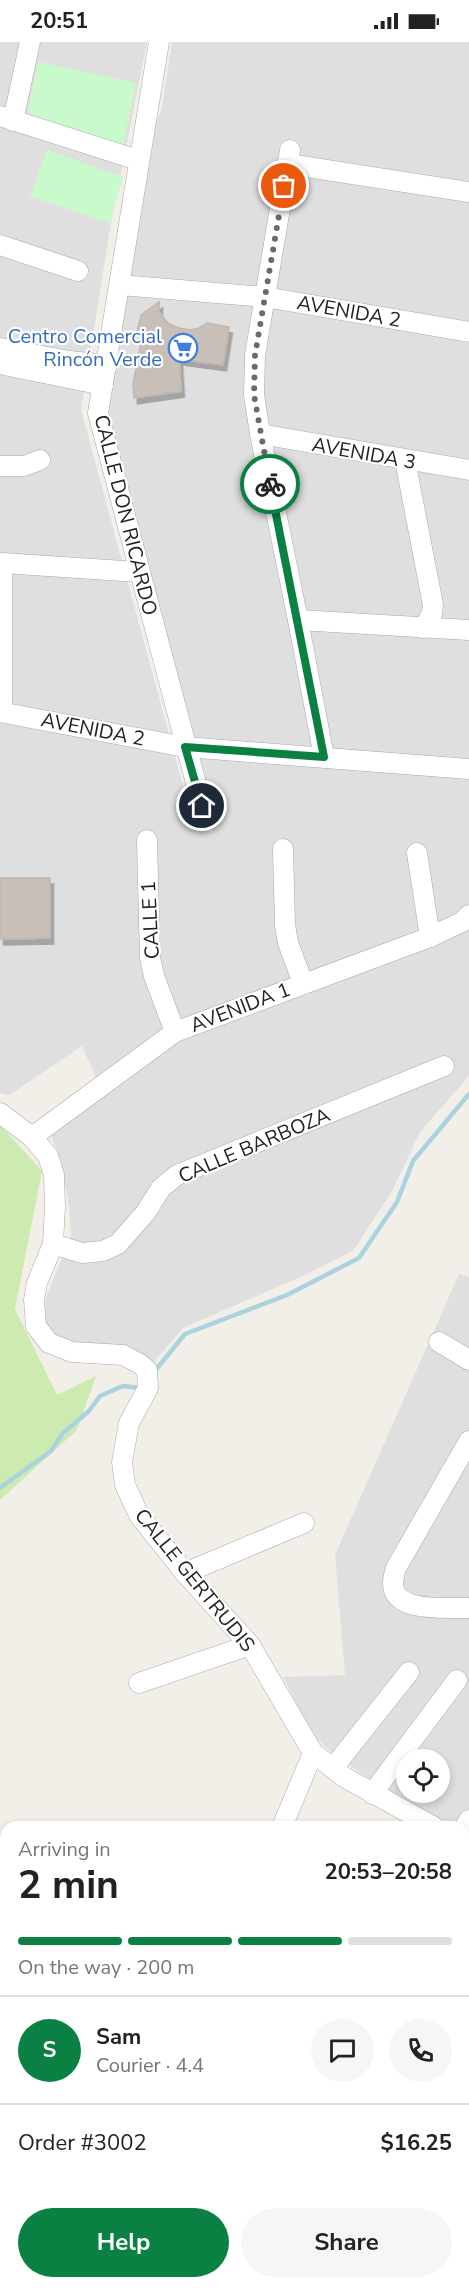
<!DOCTYPE html>
<html lang="en">
<head>
<meta charset="utf-8">
<style>
	body { margin:0; font-family:"Nunito Sans",sans-serif; background:#f6f6f6; color:#222; height:100vh; display:flex; flex-direction:column; font-size:22px; white-space:nowrap }
	* { box-sizing:border-box; margin:0 }
	p { font-size:20px; color:#767676 }
	.icon { flex:none; width:33px; height:33px; fill:none; stroke:currentColor; stroke-width:2; stroke-linecap:round; stroke-linejoin:round }
	.map { position:relative; flex:1; overflow:hidden }
	.side { position:absolute; left:0px; top:1779px; width:470px; height:468px; display:flex; flex-direction:column; background:#fff; border-radius:18px 18px 0 0; box-shadow:0 3px 9px #0003 }
	.side>* { flex:none }
	.fabs { position:absolute; left:396px; top:1707px; display:grid; gap:12px }
	.fabs a { display:grid; place-items:center; width:54px; height:54px; border-radius:50%; background:#fff; box-shadow:0 3px 9px #0003; font-size:30px }
	.pin { position:absolute; display:grid; place-items:center; width:51px; height:51px; color:#fff; margin:-26px; border:3px solid #fff; border-radius:50%; box-shadow:0 2px 6px #0007 }
	.courier { position:absolute; display:grid; place-items:center; width:60px; height:60px; margin:-30px; border:4px solid #0b8043; border-radius:50%; background:#fff; color:#222; box-shadow:0 2px 8px #0007 }
	.headline em { font-style:normal; font-weight:700 }
	.headline div { display:flex; flex-direction:column-reverse }
	.headline { display:flex; align-items:center; justify-content:space-between; height:102px; padding:0 18px }
	h1 { font-size:39px; font-weight:700; line-height:45px }
	.bar { display:grid; grid-template-columns:repeat(4,1fr); gap:9px 6px; align-content:center; height:72px; padding:0 18px }
	.bar i { height:8px; border-radius:4px; background:#e0e0e0 }
	.bar .on { background:#0b8043 }
	.bar p { grid-column:span 4 }
	.line { display:flex; align-items:center; gap:15px; padding:0 18px; border-top:2px solid #e0e0e0 }
	.line div { flex:1 }
	.round { display:grid; place-items:center; flex:none; width:63px; height:63px; border-radius:32px; background:#f6f6f6 }
	.action { display:flex; gap:12px; margin-top:auto; padding:12px 18px }
	.action a { flex:1; height:69px; border-radius:36px; background:#0b8043; color:#fff; font-size:24px; font-weight:700; line-height:69px; text-align:center }
	.action a+a { background:#f6f6f6; color:#222 }
	.status { display:flex; justify-content:space-between; align-items:center; height:42px; padding:0 30px; background:#fff; direction:ltr }
	.status svg { height:16px; fill:currentColor }
	.map>svg:first-child { display:block }
	.residential { fill:#e0dfdf; fill-rule:evenodd }
	.grass { fill:#cdebb0 }
	.park { fill:#c8facc }
	.lines { fill:none; stroke-linecap:round; stroke-linejoin:round }
	.stream { stroke:#aad3df; stroke-width:4.5 }
	.building { fill:#c7bfb8; stroke:#c4b6ab; stroke-width:1.5; filter:url(#shadow) }
	.minor-casing { stroke:#a9a9a9; stroke-width:21 }
	.minor { stroke:#fff; stroke-width:20 }
	.rail-casing { stroke:#707070; stroke-width:7 }
	.rail { stroke:#fff; stroke-width:4.5; stroke-dasharray:14; stroke-linecap:butt }
	.done { stroke:#6b6a68; stroke-width:6; stroke-dasharray:0 10.8 }
	.route { stroke:#0b8043; stroke-width:8 }
	.labels { text-anchor:middle; stroke-width:4.5; stroke-linejoin:round; paint-order:stroke }
	.street-label { font-size:20px; fill:#222; stroke:#fff }
	.shop-label { font-size:20px; fill:#366cbe; stroke:#fff; text-anchor:end }
</style>
</head>
<body>
<div class="status"><b>20:51</b><svg viewBox="0 0 49 12"><path d="M0 12V9h3v3zM5 12V6h3v6zM10 12V3h3v9zM15 12V0h3v12zM26 1h20v11H26zM47 4h2v5h-2z"/></svg></div>
<div class="map">
<svg width="469" height="2247" viewBox="0 0 469 2247">
	<defs>
		<filter id="shadow"><feDropShadow dx="3.5" dy="6" stdDeviation="0" flood-color="#0004"/></filter>
	</defs>
	<rect width="100%" height="100%" fill="#f2efe9"/>
	<g class="residential">
		<polygon points="0,0 147,0 110,186 81,368 195,788 213,790 185,705 98,371 138,118 162,67 172,0 469,0 469,1034 420,1090 392,1149 353,1209 305,1233 183,1286 148,1327 69,1312 44,1281 46,1255 71,1194 69,1164 61,1119 51,1093 37,1079 97,1038 82,1004 9,1053 0,1051"/>
		<path d="M459,1232L469,1235V1812L464,1806V1785H442L334,1713L312,1692L283,1635L345,1633L335,1513ZM406,1718H440V1750H406Z"/>
	</g>
	<polygon class="grass" points="0,1083 42,1129 15,1267 57,1353 96,1334 77,1388 0,1458"/>
	<g class="park">
		<polygon points="38,20 136,41 123,103 27,75"/>
		<polygon points="47,108 123,135 110,181 30,154"/>
	</g>
	<g class="lines">
		<g class="stream">
			<polyline points="154,1330 185,1292 287,1253 359,1216 397,1160 413,1119 469,1052"/>
			<polyline points="0,1446 51,1409 63,1391 89,1369 100,1354 123,1344 141,1346"/>
		</g>
	</g>
	<g class="building">
		<polygon points="159,260 159,270 169,282 179,286 190,288 199,286 207,281 229,285 223,323 179,317 181,349 134,356 133,342 142,296 136,294 141,273"/>
		<polygon points="0,836 50,836 50,896 0,897"/>
	</g>
	<g class="lines">
		<g class="minor-casing">
			<g id="minor">
				<polyline points="159,0 98,371 202,764"/>
				<polyline points="0,74 138,118"/>
				<polyline points="13,79 30,0"/>
				<polyline points="290,108 255,313 254,353 260,392 298,578 324,715"/>
				<polyline points="288,122 469,150"/>
				<polyline points="0,203 78,229"/>
				<polyline points="120,243 265,255 469,290"/>
				<polyline points="0,306 69,319 107,323"/>
				<polyline points="0,322 103,343"/>
				<polyline points="260,392 469,428"/>
				<polyline points="405,418 433,563 432,571 424,586"/>
				<polyline points="0,424 24,424 40,418"/>
				<polyline points="298,578 469,588"/>
				<polyline points="0,670 185,705 469,727"/>
				<polyline points="2,670 2,521 139,530"/>
				<polyline points="147,798 150,916 154,934 175,990"/>
				<polyline points="283,807 285,883 288,901 303,941"/>
				<polyline points="417,811 430,895"/>
				<polyline points="0,1071 32,1095 48,1114 54,1133 55,1164 53,1202 37,1241 34,1258 36,1284 49,1301 72,1310 123,1313 140,1322 147,1328 148,1346 129,1381 122,1420 125,1443 139,1473 185,1531 250,1603 313,1711 344,1735 434,1785"/>
				<polyline points="32,1095 175,990 430,895 462,880 469,873"/>
				<polyline points="53,1202 82,1211 103,1209 118,1202 146,1170 161,1146 177,1133 444,1024"/>
				<polyline points="439,1300 469,1318"/>
				<path d="M469,1399L396,1526C395,1530 393,1535 393,1540C391,1572 449,1565 469,1566"/>
				<polyline points="185,1531 304,1481"/>
				<polyline points="139,1641 250,1603"/>
				<polyline points="333,1726 409,1630"/>
				<polyline points="372,1752 457,1638"/>
				<polyline points="282,1785 313,1711"/>
				<polyline points="464,1786 469,1778"/>
				<polyline points="464,1804 469,1797"/>
				<polyline points="0,1915 6,1913"/>
			</g>
		</g>
		<use href="#minor" class="minor"/>
		<g class="rail-casing">
			<g id="rail">
				<polyline points="0,2017 6,2025"/>
				<polyline points="163,2241 167,2247"/>
			</g>
		</g>
		<use href="#rail" class="rail"/>
	</g>
	<g class="lines">
		<polyline class="done" points="270,442 254,353 255,313 284,144"/>
		<polyline class="route" points="202,764 185,705 324,715 270,442"/>
	</g>
	<defs>
		<g id="supermarket-ring" transform="scale(1.5)"><circle r="9.5" fill="#fff" stroke="#3f7fe0" stroke-width="1.5"/><path d="M-6-5.5h2.5l.6 2H6L4.5 2H-2.5L-4.4-4H-6ZM-1.5 3.2a1.3 1.3 0 1 0 .1 0ZM3 3.2a1.3 1.3 0 1 0 .1 0Z" fill="#3f7fe0"/></g>
	</defs>
	<g fill-rule="evenodd">
		<use href="#supermarket-ring" x="183" y="306"/>
	</g>
	<g class="labels">
		<g class="street-label">
			<text transform="translate(349 269) rotate(10)" y="7">AVENIDA 2</text>
			<text transform="translate(364 411) rotate(10)" y="7">AVENIDA 3</text>
			<text transform="translate(126 473) rotate(76)" y="7">CALLE DON RICARDO</text>
			<text transform="translate(93 687) rotate(11)" y="7">AVENIDA 2</text>
			<text transform="translate(150 878) rotate(-93)" y="7">CALLE 1</text>
			<text transform="translate(240 965) rotate(-21)" y="7">AVENIDA 1</text>
			<text transform="translate(254 1103) rotate(-23)" y="7">CALLE BARBOZA</text>
			<text transform="translate(195 1538) rotate(51)" y="7">CALLE GERTRUDIS</text>
		</g>
		<g class="shop-label">
			<text x="162" y="301">Centro Comercial<tspan x="162" dy="23">Rincón Verde</tspan></text>
		</g>
	</g>
</svg>
<div class="fabs">
<a><svg class="icon" aria-label="locate" viewBox="0 0 24 24"><circle cx="12" cy="12" r="6"/><path d="M12 2v4M12 18v4M2 12h4M18 12h4"/></svg></a>
</div>
<div class="pin" style="left:284px;top:144px;background:#ea580c"><svg class="icon" aria-label="bag" viewBox="0 0 24 24"><path d="M5 8h14l-1 12H6zM9 8a3 3 0 0 1 6 0"/></svg></div>
<div class="pin" style="left:202px;top:764px;background:#1f2937"><svg class="icon" aria-label="home" viewBox="0 0 24 24"><path d="M3 11l9-7 9 7M6 9v11h12V9"/></svg></div>
<div class="courier" style="left:270px;top:442px"><svg class="icon" aria-label="bike" viewBox="0 0 24 24"><circle cx="6" cy="16" r="4"/><circle cx="18" cy="16" r="4"/><path d="M6 16l4-8h5l3 8M10 8l3 8H6M13 5h3"/></svg></div>
<section class="side">
<div class="headline"><div><h1>2 min</h1><p>Arriving in</p></div><em>20:53–20:58</em></div>
<div class="bar"><i class="on"></i><i class="on"></i><i class="on"></i><i></i><p>On the way · 200 m</p></div>
<div class="line" style="height:108px"><b class="round" style="background:#0b8043;color:#fff">S</b><div><b>Sam</b><p>Courier · 4.4</p></div><a class="round"><svg class="icon" aria-label="chat" viewBox="0 0 24 24"><path d="M4 5h16v11H9l-5 4z"/></svg></a><a class="round"><svg class="icon" aria-label="phone" viewBox="0 0 24 24"><path d="M5 4h4l2 5-3 2q2 4 5 5l2-3 5 2v4C11 20 4 13 5 4z"/></svg></a></div>
<div class="line" style="height:78px"><div>Order #3002</div><b>$16.25</b></div>
<div class="action"><a>Help</a><a>Share</a></div>
</section>
</div>
</body>
</html>
